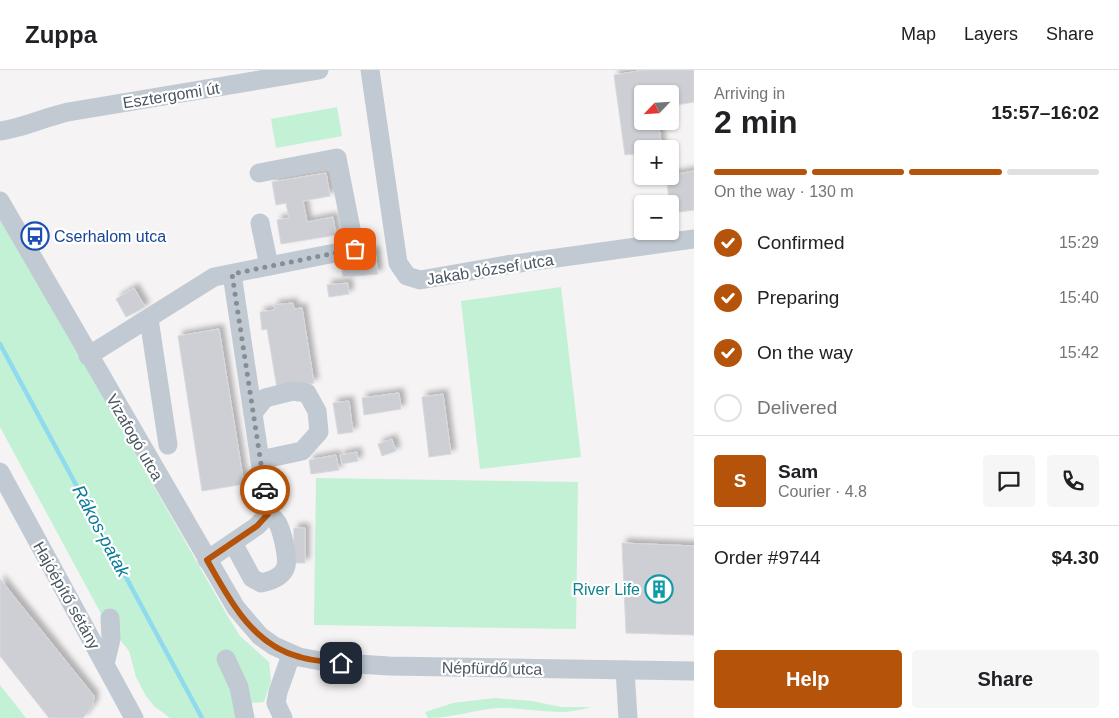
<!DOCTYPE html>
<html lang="en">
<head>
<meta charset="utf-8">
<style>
	body { margin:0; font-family:Arial,sans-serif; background:#f6f6f6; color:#202124; height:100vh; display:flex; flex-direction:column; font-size:19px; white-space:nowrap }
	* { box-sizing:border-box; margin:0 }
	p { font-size:16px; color:#757577 }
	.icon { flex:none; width:28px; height:28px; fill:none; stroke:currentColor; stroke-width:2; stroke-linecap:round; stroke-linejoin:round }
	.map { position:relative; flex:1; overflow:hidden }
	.sheet { display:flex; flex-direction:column; background:#fff; width:425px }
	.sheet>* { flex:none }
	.needle { width:32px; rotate:245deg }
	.controls { position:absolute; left:634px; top:15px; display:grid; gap:10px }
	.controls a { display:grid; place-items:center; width:45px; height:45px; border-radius:5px; background:#fff; box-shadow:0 1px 4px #0004; font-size:25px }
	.pin { position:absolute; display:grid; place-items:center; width:42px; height:42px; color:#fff; margin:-21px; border-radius:10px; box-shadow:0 2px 8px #0006 }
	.courier { position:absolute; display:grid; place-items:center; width:50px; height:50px; margin:-25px; border:4px solid #b45309; border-radius:50%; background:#fff; color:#222; box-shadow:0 1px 6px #0007 }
	.head em { font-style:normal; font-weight:800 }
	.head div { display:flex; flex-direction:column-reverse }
	.head { display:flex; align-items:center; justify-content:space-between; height:85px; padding:0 20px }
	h1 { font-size:32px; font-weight:800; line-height:38px }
	.bar { display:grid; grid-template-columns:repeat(4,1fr); gap:8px 5px; align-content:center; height:60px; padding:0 20px }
	.bar i { height:6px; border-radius:4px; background:#e0e0e0 }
	.bar .active { background:#b45309 }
	.bar p { grid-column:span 4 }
	.line { display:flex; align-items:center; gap:12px; padding:0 20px; border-top:1px solid #e0e0e0 }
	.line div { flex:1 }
	.round { display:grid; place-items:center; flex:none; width:52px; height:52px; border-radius:5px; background:#f6f6f6 }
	ol { padding:0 20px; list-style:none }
	li { display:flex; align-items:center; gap:15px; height:55px }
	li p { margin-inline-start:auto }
	li .icon { padding:5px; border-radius:50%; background:#b45309; color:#fff; stroke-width:4 }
	li:last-child { color:#757577 }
	li i { width:28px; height:28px; border:2px solid #e0e0e0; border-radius:50% }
	.button { display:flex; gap:10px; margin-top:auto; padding:10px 20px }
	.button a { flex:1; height:58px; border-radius:5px; background:#b45309; color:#fff; font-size:20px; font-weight:800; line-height:58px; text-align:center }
	.button a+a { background:#f6f6f6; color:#202124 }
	header { display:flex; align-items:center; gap:30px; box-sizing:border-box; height:70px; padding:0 25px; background:#fff; border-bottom:1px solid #e0e0e0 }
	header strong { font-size:24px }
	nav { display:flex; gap:28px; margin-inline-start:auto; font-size:18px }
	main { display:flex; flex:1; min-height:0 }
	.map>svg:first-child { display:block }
	.green { fill:#c3f1d5 }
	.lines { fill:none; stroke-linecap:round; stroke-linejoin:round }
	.stream { stroke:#90daee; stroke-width:4.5 }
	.building { fill:#cdcfd5; stroke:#d7d9de; filter:url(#shadow) }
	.minor { stroke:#c1cad2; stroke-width:19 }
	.done { stroke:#868d94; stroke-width:5; stroke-dasharray:0 9 }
	.route { stroke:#b45309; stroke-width:6 }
	.labels { text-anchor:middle; stroke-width:4.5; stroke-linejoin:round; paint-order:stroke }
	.street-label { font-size:16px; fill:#4a5661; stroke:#fff }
	.transit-label { font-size:16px; fill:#164399; stroke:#fff; text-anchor:start }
	.culture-label { font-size:16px; fill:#0d838f; stroke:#fff; text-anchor:end }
	.water-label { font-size:18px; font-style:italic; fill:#0c7c9b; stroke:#fff }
</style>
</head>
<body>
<header>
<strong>Zuppa</strong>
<nav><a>Map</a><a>Layers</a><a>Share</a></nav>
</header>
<main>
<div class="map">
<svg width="694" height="648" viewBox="0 0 694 648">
	<defs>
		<filter id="shadow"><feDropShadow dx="4.5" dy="-4.5" stdDeviation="2.5" flood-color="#0004"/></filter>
	</defs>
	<rect width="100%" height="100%" fill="#f5f3f3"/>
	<g class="green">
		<polygon points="337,37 342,66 276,78 271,49"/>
		<polygon points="0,146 227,545 240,566 269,592 271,611 264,632 248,633 254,648 170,648 154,636 146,626 136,607 129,581 105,551 0,357"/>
		<polygon points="561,217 581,387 480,399 461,231"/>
		<polygon points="316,408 578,412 576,559 314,555"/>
		<polygon points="0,615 26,648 0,648"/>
		<path d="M495,628L532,631L561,637H591C560,648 529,637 497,638C474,640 452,648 428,648L425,642L453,633Z"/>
	</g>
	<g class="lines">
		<polyline class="stream" points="0,274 202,648"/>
	</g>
	<g class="building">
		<polygon points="645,0 694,0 694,32 670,36 670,24 642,24 642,51 658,51 662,79 642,79 642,83 625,85 614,5"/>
		<polygon points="694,101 694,140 671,143 666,106"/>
		<polygon points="326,103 330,126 303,131 307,152 333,147 336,165 281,174 277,150 289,148 286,133 276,135 272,112"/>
		<polygon points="375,181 378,204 343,207 340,185"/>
		<polygon points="348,213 349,224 329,227 327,215"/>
		<polygon points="134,218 145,237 126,247 116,229"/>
		<polygon points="293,233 294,239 302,238 314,313 277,318 267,259 262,260 260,242 275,240 274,235"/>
		<polygon points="219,259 244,414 202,421 178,266"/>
		<polygon points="399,323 401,339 364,345 362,328"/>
		<polygon points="443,324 451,384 429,387 422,327"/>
		<polygon points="349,331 353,362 338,364 333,333"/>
		<polygon points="392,369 396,381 382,386 378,374"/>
		<polygon points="357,382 358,391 342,394 340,385"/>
		<polygon points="336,385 339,400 311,404 309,390"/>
		<polygon points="294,458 305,458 305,493 293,493"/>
		<polygon points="622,473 694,476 694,565 626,563"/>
		<polygon points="0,509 94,626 93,635 83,648 49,648 0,586"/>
	</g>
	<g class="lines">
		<g class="minor">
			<polyline points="370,0 398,193 407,206 420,210 506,195 694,169"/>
			<path d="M0,61C23,58 45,47 68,42L319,0"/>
			<polyline points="0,131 236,538 260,566 274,576 299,587 326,592 389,596 694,601"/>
			<polyline points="260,153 269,196"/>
			<polyline points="149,249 168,375"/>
			<polyline points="88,286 214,207 355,179 337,88 259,103"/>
			<polyline points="253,343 265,328 293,321 307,323 317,341 319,362 302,381 260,390"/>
			<polyline points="0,402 134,648"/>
			<path d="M233,473L252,508L261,513C271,511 283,507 286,496C288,487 282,460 277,452C275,449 271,446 268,444"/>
			<polyline points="207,490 257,456 268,444 232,204"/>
			<polyline points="226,589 239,617 245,648"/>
			<polyline points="105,594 111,569 110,548"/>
			<polyline points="625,600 628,648"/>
			<polyline points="283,648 276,633 278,622 291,585"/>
		</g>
	</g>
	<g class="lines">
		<polyline class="done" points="265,420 232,204 355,179"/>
		<path class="route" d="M265,420L268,444L257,456L207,490C229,529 252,575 300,587C313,591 327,592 341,593"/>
	</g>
	<defs>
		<g id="bus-ring" transform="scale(1.4375)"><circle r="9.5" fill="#fff" stroke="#1a4fb4" stroke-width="1.5"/><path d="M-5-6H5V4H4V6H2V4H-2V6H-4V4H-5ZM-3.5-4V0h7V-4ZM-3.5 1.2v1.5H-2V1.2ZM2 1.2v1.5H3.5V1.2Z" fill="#1a4fb4"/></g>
		<g id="building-ring" transform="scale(1.4375)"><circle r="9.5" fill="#fff" stroke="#0f9aa8" stroke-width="1.5"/><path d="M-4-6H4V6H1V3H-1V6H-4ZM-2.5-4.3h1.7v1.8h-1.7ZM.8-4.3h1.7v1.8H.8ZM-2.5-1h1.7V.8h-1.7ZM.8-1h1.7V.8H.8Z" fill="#0f9aa8"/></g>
	</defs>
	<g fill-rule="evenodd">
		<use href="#bus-ring" x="35" y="166"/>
		<use href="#building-ring" x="659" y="519"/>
	</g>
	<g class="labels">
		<g class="street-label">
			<text transform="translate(171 25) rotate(-9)" y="6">Esztergomi út</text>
			<text transform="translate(490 199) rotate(-9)" y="6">Jakab József utca</text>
			<text transform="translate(135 367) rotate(60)" y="6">Vizafogó utca</text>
			<text transform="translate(67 525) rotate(61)" y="6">Hajóépítő sétány</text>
			<text transform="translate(492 598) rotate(1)" y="6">Népfürdő utca</text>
		</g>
		<g class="transit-label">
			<text x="54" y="172">Cserhalom utca</text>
		</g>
		<g class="culture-label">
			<text x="640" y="525">River Life</text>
		</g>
		<g class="water-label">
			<text transform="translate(101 461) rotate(62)" y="6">Rákos-patak</text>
		</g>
	</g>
</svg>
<div class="controls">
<a><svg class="needle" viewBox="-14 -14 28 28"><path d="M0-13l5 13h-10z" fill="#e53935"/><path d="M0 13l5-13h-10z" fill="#757577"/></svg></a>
<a>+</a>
<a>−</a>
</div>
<div class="pin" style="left:355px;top:179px;background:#ea580c"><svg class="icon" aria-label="bag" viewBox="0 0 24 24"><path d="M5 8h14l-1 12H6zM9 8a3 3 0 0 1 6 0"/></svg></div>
<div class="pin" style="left:341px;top:593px;background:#1f2937"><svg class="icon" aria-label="home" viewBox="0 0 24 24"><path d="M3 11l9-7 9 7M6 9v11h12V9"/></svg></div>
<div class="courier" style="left:265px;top:420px"><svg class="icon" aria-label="car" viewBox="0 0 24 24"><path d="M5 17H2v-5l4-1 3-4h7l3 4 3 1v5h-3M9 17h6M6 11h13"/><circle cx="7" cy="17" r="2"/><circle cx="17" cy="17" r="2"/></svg></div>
</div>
<section class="sheet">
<div class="head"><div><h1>2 min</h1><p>Arriving in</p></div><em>15:57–16:02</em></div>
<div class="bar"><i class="active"></i><i class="active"></i><i class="active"></i><i></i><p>On the way · 130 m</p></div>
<ol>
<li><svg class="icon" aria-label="check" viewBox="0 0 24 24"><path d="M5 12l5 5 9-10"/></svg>Confirmed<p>15:29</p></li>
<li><svg class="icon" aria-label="check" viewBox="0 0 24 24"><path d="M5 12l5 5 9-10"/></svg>Preparing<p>15:40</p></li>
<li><svg class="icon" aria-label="check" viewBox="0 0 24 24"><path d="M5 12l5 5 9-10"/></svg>On the way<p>15:42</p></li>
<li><i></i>Delivered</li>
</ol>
<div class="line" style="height:90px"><b class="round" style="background:#b45309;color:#fff">S</b><div><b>Sam</b><p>Courier · 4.8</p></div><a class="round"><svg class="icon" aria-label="chat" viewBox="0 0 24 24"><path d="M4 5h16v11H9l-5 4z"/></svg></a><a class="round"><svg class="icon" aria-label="phone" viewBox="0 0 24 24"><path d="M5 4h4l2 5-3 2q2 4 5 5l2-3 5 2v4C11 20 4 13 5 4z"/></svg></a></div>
<div class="line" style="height:65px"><div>Order #9744</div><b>$4.30</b></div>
<div class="button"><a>Help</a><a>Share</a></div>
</section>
</main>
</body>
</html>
